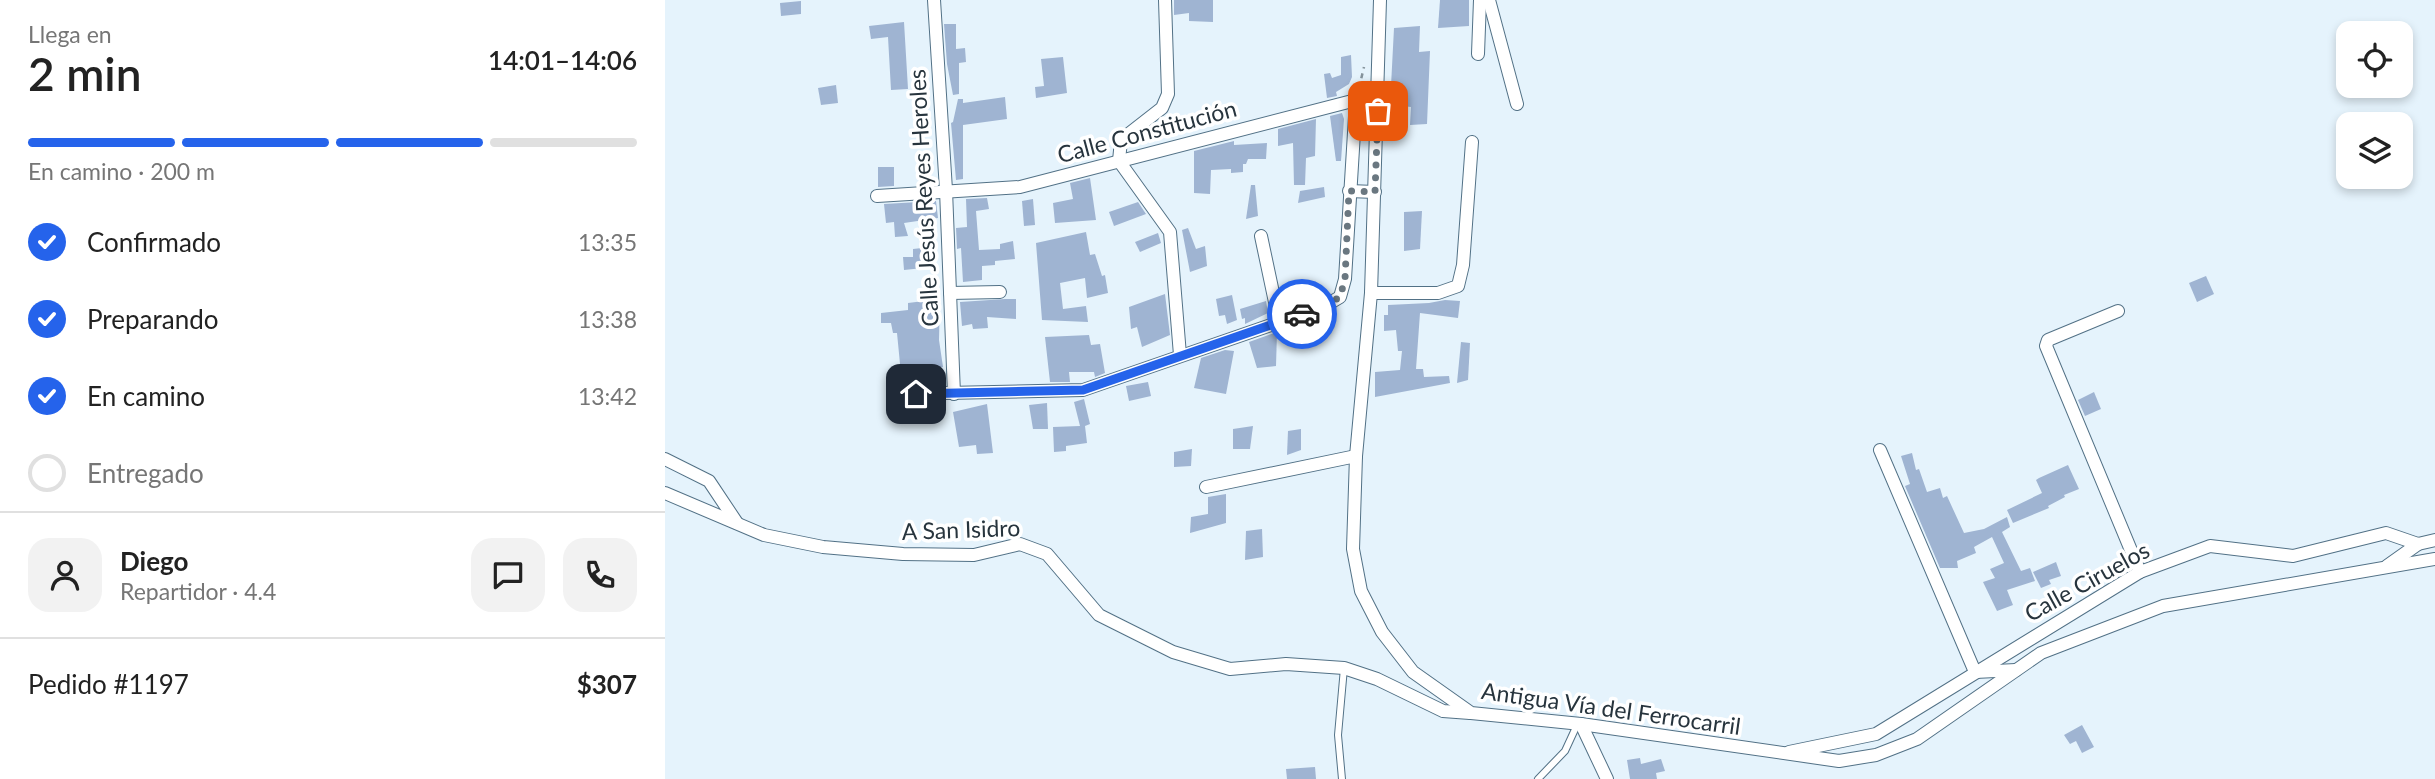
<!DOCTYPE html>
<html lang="es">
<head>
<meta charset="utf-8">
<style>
	body { margin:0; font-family:Lato,sans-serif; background:#f2f2f2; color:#222; height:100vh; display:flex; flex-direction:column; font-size:26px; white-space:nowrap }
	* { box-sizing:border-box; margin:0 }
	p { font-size:23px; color:#767676 }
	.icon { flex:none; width:38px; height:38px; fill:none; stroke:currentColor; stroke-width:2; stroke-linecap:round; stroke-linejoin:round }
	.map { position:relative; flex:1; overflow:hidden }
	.panel { display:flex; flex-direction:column; background:#fff; width:665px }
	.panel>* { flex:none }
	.tools { position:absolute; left:1671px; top:21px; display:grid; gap:14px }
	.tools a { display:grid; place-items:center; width:77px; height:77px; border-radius:14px; background:#fff; box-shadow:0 4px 10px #0003; font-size:35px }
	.pin { position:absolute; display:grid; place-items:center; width:60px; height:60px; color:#fff; margin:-30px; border-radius:14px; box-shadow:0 4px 10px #0006 }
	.courier { position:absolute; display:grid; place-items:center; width:70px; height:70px; margin:-35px; border:5px solid #2563eb; border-radius:50%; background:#fff; color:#222; box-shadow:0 2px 9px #0007 }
	.headline em { font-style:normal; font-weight:600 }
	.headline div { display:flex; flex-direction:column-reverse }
	.headline { display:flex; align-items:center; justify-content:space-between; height:119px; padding:0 28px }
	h1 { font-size:46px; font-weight:600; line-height:52px }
	.bar { display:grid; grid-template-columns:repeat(4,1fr); gap:10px 7px; align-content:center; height:84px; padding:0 28px }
	.bar i { height:9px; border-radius:5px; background:#e0e0e0 }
	.bar .current { background:#2563eb }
	.bar p { grid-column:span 4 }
	.line { display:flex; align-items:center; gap:18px; padding:0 28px; border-top:2px solid #e0e0e0 }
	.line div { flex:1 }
	.round { display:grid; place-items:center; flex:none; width:74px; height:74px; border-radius:21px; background:#f2f2f2 }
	ol { padding:0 28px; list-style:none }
	li { display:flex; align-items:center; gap:21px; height:77px }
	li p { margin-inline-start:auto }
	li .icon { padding:7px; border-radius:50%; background:#2563eb; color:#fff; stroke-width:4 }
	li:last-child { color:#767676 }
	li i { width:38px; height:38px; border:4px solid #e0e0e0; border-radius:50% }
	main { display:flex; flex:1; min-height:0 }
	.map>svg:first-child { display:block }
	.building { fill:#9fb4d2 }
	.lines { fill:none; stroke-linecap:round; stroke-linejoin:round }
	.lane-casing { stroke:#527186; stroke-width:8 }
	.street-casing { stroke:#527186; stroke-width:14 }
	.path { stroke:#85939c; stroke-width:2.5; stroke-dasharray:5 5; stroke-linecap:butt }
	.lane { stroke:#fff; stroke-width:6 }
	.street { stroke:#fff; stroke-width:12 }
	.done { stroke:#6a7780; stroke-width:7; stroke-dasharray:0 12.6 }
	.route { stroke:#2563eb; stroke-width:9 }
	.labels { text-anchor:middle; stroke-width:7; stroke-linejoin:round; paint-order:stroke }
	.street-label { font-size:23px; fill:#27343d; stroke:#fff }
</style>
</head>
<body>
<main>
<section class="panel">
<div class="headline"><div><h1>2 min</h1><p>Llega en</p></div><em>14:01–14:06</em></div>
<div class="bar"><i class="current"></i><i class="current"></i><i class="current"></i><i></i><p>En camino · 200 m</p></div>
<ol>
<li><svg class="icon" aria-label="check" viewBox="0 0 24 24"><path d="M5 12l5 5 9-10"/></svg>Confirmado<p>13:35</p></li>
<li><svg class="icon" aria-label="check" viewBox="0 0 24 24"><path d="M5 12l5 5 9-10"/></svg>Preparando<p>13:38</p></li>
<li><svg class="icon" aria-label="check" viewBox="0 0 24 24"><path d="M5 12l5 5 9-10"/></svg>En camino<p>13:42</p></li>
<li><i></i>Entregado</li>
</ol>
<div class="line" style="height:126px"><a class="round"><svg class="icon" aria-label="person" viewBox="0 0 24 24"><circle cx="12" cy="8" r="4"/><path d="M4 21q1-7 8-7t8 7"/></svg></a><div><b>Diego</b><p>Repartidor · 4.4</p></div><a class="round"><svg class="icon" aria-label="chat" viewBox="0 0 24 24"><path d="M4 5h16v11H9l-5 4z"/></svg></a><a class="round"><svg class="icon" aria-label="phone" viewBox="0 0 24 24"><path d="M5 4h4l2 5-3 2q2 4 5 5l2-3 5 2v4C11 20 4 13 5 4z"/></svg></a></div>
<div class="line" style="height:91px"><div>Pedido #1197</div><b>$307</b></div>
</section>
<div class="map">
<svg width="1770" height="779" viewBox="0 0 1770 779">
	<rect width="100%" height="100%" fill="#e5f3fc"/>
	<g class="building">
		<polygon points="509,0 548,0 548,22 524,21 524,13 509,15"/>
		<polygon points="775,0 804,0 804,26 773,28"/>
		<polygon points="136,1 136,14 116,16 115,3"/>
		<polygon points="239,22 243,89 226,90 223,37 206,39 204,26"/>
		<polygon points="279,24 291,24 291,49 300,48 301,62 294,63 294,94 288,95 282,64"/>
		<polygon points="755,26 754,52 765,51 762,124 745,125 746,107 737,106 737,85 726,86 729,28"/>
		<polygon points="686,55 687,77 684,84 671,92 672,96 662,98 659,74 665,73 667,78 676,75 676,57"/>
		<polygon points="398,57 402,93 371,98 370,87 379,86 376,59"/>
		<polygon points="171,85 173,103 156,105 153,88"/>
		<polygon points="340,97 342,119 298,125 298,179 291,180 286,123 288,122 293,99 298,99 298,103"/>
		<polygon points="677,113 679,119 676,161 671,161 665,116"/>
		<polygon points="651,119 650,156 641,158 640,185 629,185 628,143 613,146 613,129"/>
		<polygon points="569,141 569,145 602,143 601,159 583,159 581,164 578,164 578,172 566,173 566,169 546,170 545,194 529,193 529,151"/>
		<polygon points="213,167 229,167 229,186 213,187"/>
		<polygon points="425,178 431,220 390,223 388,203 408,199 405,183"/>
		<polygon points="586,185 590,185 593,216 581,219"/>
		<polygon points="659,187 660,197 633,203 635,191"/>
		<polygon points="322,198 324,209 311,211 314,250 335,249 335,244 348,241 350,259 330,261 330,265 317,266 317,280 298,282 296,248 292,249 291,228 302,227 301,199"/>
		<polygon points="368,199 370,225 359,226 357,201"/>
		<polygon points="271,201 273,218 239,223 243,236 230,237 229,222 221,223 219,204"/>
		<polygon points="473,202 481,214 449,226 444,212"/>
		<polygon points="757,211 755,249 739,251 739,212"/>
		<polygon points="523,228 531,249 540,246 542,266 525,272 517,230"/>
		<polygon points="421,232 425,255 430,254 437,276 440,275 443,293 422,298 420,278 395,283 398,309 421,306 423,322 377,320 371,243"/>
		<polygon points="493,233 496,243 475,252 470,242"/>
		<polygon points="266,247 268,267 239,270 238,257 248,257 248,249"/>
		<polygon points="1541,276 1549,294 1532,302 1524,283"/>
		<polygon points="626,283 632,307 621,311 616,287"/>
		<polygon points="500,294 505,335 477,347 472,327 466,329 464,307"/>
		<polygon points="567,295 572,320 562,324 560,315 554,316 551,299"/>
		<polygon points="275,299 274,340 278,367 269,370 272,383 233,385 231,374 236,374 232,333 228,333 226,323 216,323 216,313 243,310 243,303"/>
		<polygon points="340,299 351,299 351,319 322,317 323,328 308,329 307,324 297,326 295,302"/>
		<polygon points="780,300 795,301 793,318 755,313 751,369 758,369 759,377 784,376 785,383 710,397 710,372 735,370 737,351 733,351 731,330 719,331 719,315 723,315 723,305 764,303"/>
		<polygon points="601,301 603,313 580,324 580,318 577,319 575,309"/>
		<polygon points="612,332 611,366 592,368 584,342"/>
		<polygon points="424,335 426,345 435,344 440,373 430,377 429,372 404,372 405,382 385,382 380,337"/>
		<polygon points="796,342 805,343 803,380 792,383"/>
		<polygon points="560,350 569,351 561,394 529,388 536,358"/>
		<polygon points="483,382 486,396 464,401 461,386"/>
		<polygon points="1429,392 1436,409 1420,416 1413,400"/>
		<polygon points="419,399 425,424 420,426 422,443 401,446 401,451 389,452 388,427 415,426 409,402"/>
		<polygon points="382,403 383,429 368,429 364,405"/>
		<polygon points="322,404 328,453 312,454 311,445 294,447 288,412"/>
		<polygon points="588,426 585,449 568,449 568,429"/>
		<polygon points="636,429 636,450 622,455 623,431"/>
		<polygon points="527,449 526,466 509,467 509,452"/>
		<polygon points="1247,453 1251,470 1254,469 1262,492 1275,488 1278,498 1282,496 1299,533 1319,529 1342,517 1345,527 1337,532 1356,571 1365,568 1370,581 1342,590 1348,605 1332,611 1318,582 1330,578 1325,569 1339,563 1327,537 1309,547 1311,553 1292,561 1293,568 1275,568 1240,486 1245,484 1236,456"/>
		<polygon points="1403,465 1414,489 1399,495 1400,497 1383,506 1384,508 1348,523 1342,510 1377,493 1371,480 1374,478"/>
		<polygon points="561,494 561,523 525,533 526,517 543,514 543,497"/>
		<polygon points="597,529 598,557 580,560 581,531"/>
		<polygon points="1391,562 1396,576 1384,580 1386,584 1376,588 1368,572"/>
		<polygon points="1417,725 1429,747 1417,753 1411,741 1405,744 1399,735"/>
		<polygon points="975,758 976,764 996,759 1000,771 991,773 992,779 965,779 962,760"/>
		<polygon points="650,767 651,779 622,779 621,769"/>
	</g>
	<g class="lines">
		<g class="lane-casing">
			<g id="lane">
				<polyline points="677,779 673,735 679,668"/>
				<polyline points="873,779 900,751 912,725"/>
			</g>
		</g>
		<g class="street-casing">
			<g id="street">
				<polyline points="269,0 281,190 289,394"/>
				<polyline points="500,0 503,94 497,108 456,140 454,161 505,232 515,355"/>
				<polyline points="715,0 706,293 691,456 688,549 696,591 717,632 748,672 806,713 916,724 1174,761 1211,755 1252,739 1376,653 1498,606 1770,559"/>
				<polyline points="824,0 852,104"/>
				<polyline points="813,54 815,0"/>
				<polyline points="684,191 710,192"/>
				<polyline points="212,196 355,187 691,100 680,279 675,297 658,307 418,390 232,394"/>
				<polyline points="596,236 614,321"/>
				<polyline points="285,293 335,292"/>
				<polyline points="706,293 773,293 793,286 798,265 807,142"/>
				<polyline points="1453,311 1383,340 1381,346 1475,572"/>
				<polyline points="1215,450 1310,672 1351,670"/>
				<polyline points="0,459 44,481 72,523"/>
				<polyline points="541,487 691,456"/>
				<polyline points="0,493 99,535 158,547 238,554 309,555 355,544 382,554 434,615 508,652 565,669 621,664 679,668 712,679 778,711 805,713"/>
				<polyline points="1722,566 1753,544"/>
				<polyline points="916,724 942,779"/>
				<polyline points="1124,752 1211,734 1475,572 1545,546 1628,556 1721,533 1753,544 1770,540"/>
			</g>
		</g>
		<polyline class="path" points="694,88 699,67"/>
		<use href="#lane" class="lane"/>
		<use href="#street" class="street"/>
	</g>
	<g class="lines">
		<polyline class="done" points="637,314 658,307 675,297 680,279 684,191 710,192 713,111"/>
		<polyline class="route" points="251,394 418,390 637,314"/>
	</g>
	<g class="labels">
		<g class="street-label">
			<text transform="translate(482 132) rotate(-15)" y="8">Calle Constitución</text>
			<text transform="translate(259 198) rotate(-93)" y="8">Calle Jesús Reyes Heroles</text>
			<text transform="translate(296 530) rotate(-2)" y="8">A San Isidro</text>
			<text transform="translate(1422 582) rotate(-29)" y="8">Calle Ciruelos</text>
			<text transform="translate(946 709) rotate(8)" y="8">Antigua Vía del Ferrocarril</text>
		</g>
	</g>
</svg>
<div class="tools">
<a><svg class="icon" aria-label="locate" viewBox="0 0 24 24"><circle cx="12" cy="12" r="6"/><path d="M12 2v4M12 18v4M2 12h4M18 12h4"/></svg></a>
<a><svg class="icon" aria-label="layers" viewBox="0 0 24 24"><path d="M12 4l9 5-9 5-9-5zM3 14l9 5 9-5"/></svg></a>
</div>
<div class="pin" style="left:713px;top:111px;background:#ea580c"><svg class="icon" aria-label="bag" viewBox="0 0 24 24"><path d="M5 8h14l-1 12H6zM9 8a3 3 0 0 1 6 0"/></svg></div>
<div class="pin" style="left:251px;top:394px;background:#1f2937"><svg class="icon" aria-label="home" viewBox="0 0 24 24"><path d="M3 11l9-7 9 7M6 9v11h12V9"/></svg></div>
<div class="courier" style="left:637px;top:314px"><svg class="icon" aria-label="car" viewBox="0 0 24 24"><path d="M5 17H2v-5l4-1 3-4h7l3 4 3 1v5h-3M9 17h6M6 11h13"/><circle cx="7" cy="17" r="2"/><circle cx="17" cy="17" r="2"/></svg></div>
</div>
</main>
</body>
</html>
